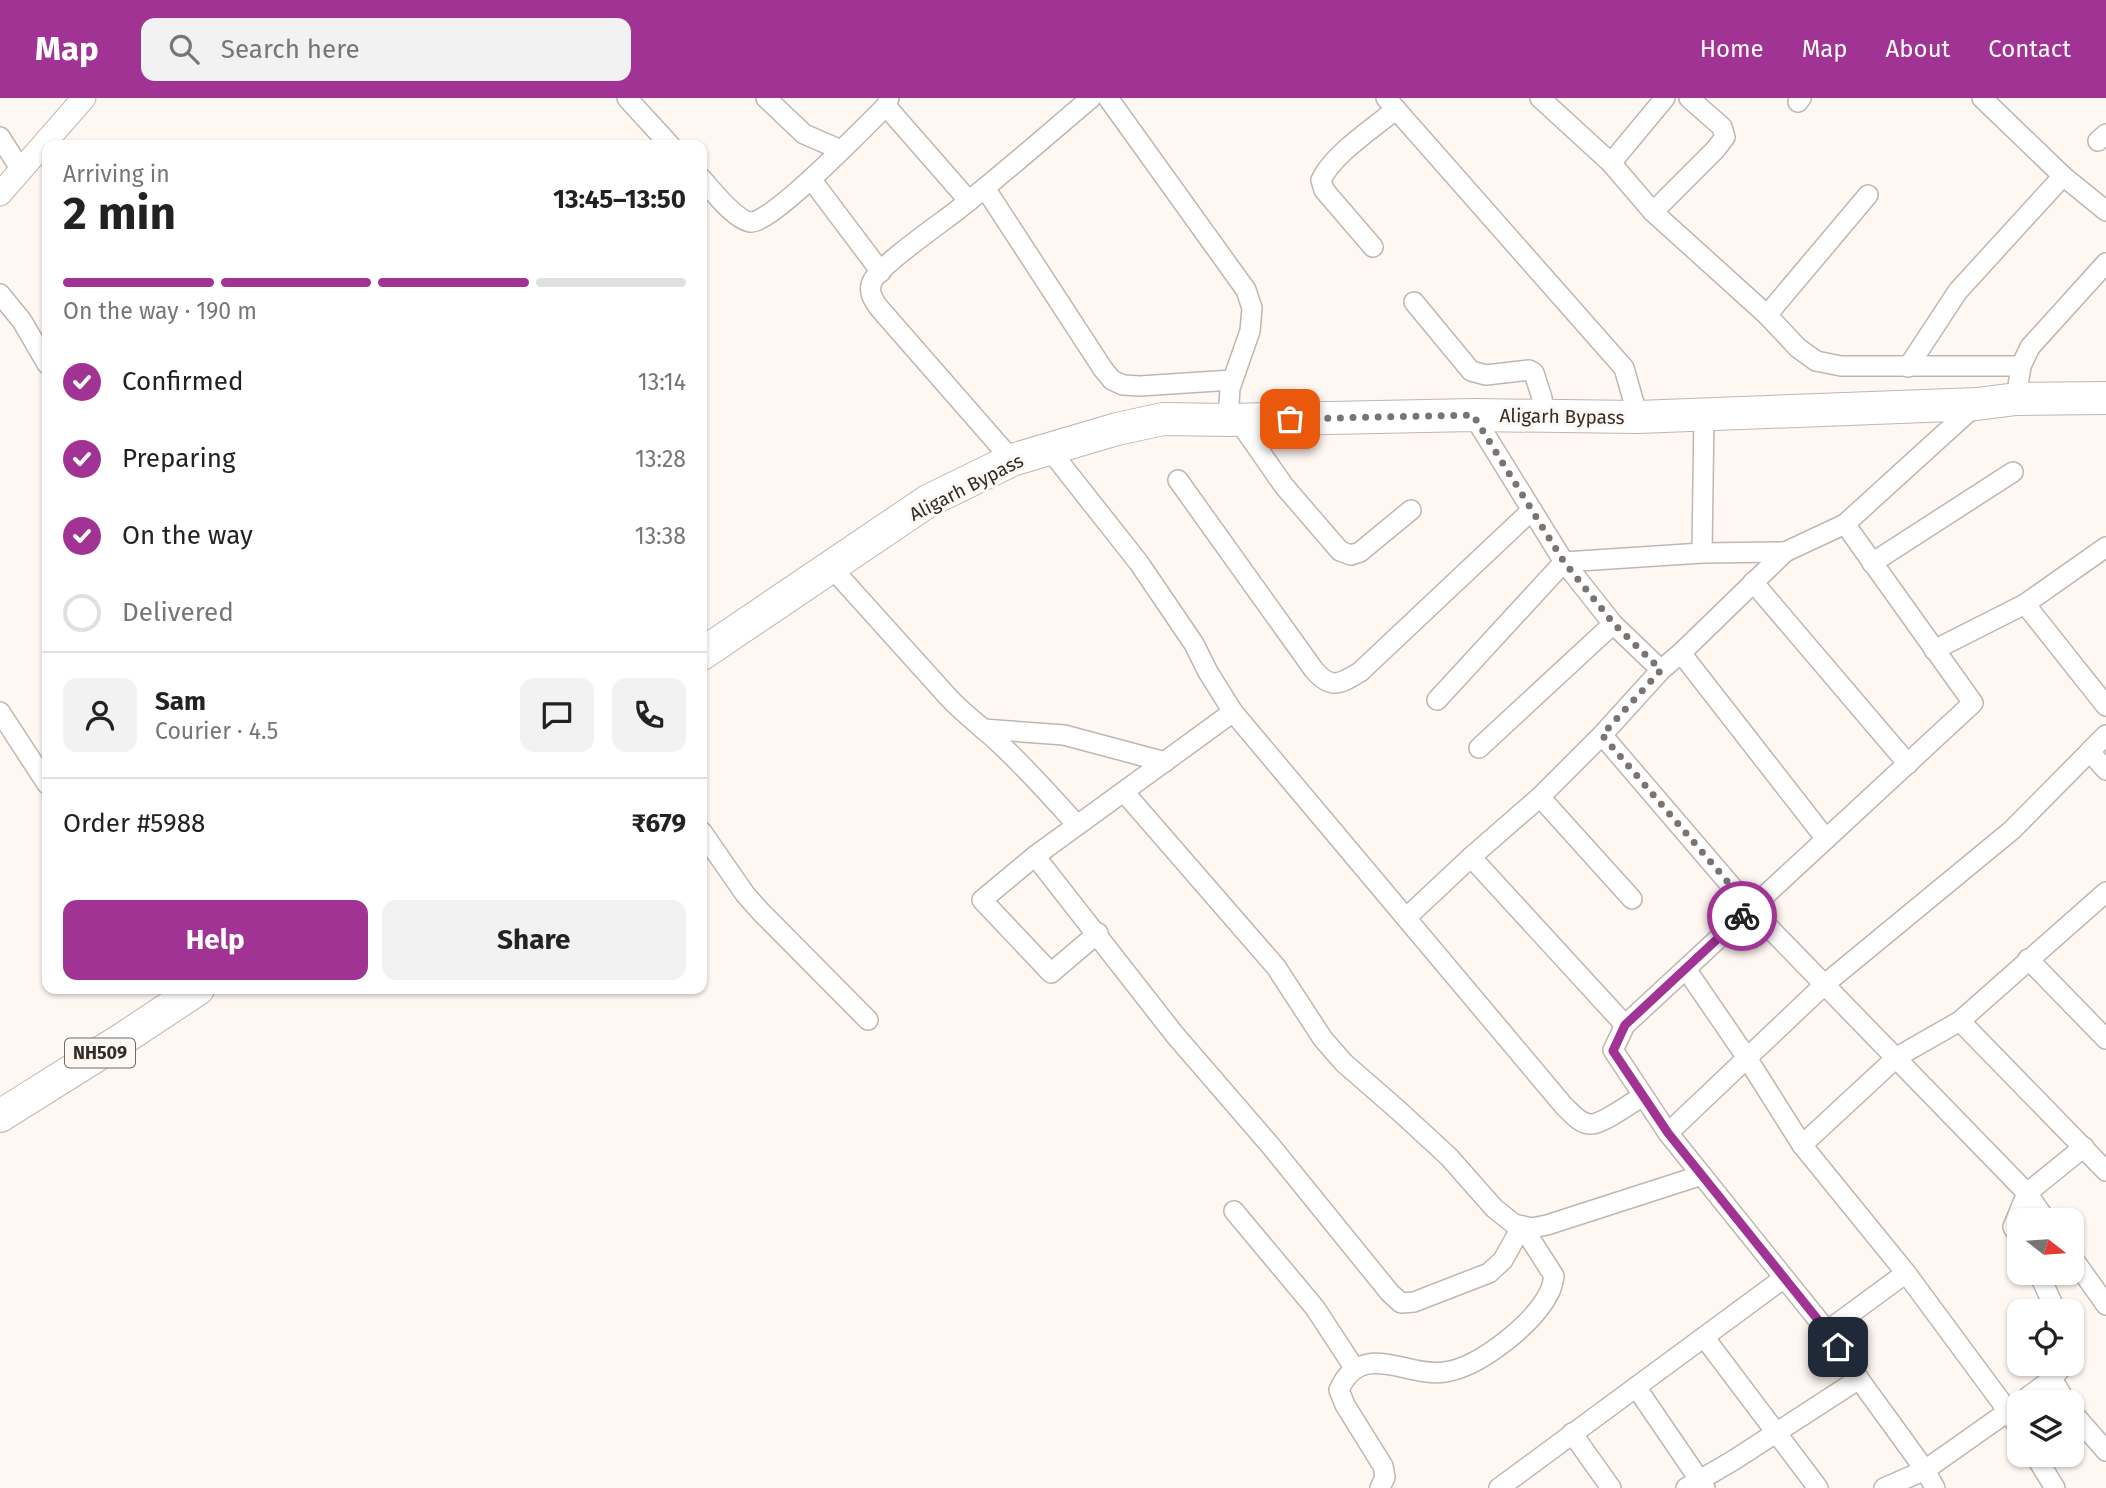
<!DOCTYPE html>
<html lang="en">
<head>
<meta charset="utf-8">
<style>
	body { margin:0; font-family:"Fira Sans",sans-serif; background:#f2f2f2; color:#222; height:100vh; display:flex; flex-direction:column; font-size:26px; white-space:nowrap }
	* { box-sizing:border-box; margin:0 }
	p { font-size:23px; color:#767676 }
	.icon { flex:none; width:38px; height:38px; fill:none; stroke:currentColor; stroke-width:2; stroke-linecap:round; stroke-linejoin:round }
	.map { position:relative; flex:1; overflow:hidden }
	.side { position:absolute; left:42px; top:42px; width:665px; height:854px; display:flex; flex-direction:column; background:#fff; border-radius:14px; box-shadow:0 2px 5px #0004 }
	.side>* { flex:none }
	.needle { width:46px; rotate:107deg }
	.controls { position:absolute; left:2007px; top:1110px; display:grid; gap:14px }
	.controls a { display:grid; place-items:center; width:77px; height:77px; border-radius:14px; background:#fff; box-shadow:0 2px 5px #0004; font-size:35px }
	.pin { position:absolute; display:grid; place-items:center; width:60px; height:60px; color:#fff; margin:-30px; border-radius:14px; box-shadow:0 4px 10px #0006 }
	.courier { position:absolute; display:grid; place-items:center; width:70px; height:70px; margin:-35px; border:5px solid #a03393; border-radius:50%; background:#fff; color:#222; box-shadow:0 2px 9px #0007 }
	.headline em { font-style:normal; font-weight:700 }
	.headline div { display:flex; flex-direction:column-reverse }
	.headline { display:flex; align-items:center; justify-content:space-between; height:119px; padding:0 21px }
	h1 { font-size:46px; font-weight:700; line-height:52px }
	.bar { display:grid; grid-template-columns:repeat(4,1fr); gap:10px 7px; align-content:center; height:84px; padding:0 21px }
	.bar i { height:9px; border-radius:5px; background:#e0e0e0 }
	.bar .current { background:#a03393 }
	.bar p { grid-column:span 4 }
	.line { display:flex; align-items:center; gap:18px; padding:0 21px; border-top:2px solid #e0e0e0 }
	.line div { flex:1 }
	.round { display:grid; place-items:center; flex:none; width:74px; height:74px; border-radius:14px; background:#f2f2f2 }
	ol { padding:0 21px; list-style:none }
	li { display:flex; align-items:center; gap:21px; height:77px }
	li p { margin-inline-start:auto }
	li .icon { padding:7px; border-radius:50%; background:#a03393; color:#fff; stroke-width:4 }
	li:last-child { color:#767676 }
	li i { width:38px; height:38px; border:4px solid #e0e0e0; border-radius:50% }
	.primary-button { display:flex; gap:14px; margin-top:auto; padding:14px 21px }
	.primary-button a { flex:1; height:80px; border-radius:14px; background:#a03393; color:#fff; font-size:28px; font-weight:700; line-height:80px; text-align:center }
	.primary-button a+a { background:#f2f2f2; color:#222 }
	header { display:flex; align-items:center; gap:42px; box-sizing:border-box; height:98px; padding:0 35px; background:#a03393; color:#fff }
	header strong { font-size:33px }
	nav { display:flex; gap:38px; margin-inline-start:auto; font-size:24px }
	.search { width:490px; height:63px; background:#f2f2f2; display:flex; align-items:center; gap:18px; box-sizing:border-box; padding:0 24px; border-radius:14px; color:#767676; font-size:26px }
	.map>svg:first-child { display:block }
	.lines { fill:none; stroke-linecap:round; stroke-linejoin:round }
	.minor-casing { stroke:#c0b6b1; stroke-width:22 }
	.tertiary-casing { stroke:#c0b6b1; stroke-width:25 }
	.trunk-casing { stroke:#c0b6b1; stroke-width:34 }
	.minor { stroke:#fff; stroke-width:19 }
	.tertiary { stroke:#fff; stroke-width:23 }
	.trunk { stroke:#fff; stroke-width:32 }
	.done { stroke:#797471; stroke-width:7; stroke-dasharray:0 12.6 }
	.route { stroke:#a03393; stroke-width:9 }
	.labels { text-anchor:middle; stroke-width:6; stroke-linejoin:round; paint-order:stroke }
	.shield { fill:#fff7f2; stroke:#6f6a67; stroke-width:2 }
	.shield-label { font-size:18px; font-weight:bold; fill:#312d2b }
	.street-label { font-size:19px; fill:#312d2b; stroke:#fff7f2 }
</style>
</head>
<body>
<header>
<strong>Map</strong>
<div class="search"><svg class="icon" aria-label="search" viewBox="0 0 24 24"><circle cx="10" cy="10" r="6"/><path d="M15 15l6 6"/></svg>Search here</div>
<nav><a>Home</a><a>Map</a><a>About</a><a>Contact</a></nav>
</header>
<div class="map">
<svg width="2106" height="1390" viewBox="0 0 2106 1390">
	<rect width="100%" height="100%" fill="#fff7f2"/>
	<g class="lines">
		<g class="minor-casing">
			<g id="minor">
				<polyline points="627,0 670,47"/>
				<polyline points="766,0 804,36 841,52"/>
				<polyline points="1108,0 1246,192 1252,210 1250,233 1230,290 1228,322"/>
				<polyline points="1386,0 1624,270 1638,319"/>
				<polyline points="1540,0 1611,65 1653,114 1767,217 1798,250 1816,263 1841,268 2021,268"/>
				<polyline points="1982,0 2063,78 2106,113"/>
				<polyline points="1798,4 1801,0"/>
				<polyline points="886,8 969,103"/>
				<polyline points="0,39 21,72"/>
				<polyline points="2098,43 2106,36"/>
				<polyline points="1611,65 1665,0"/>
				<path d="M702,81C713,93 734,121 750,124C768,128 860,34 877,17L886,8L889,0"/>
				<polyline points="811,81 881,174"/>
				<polyline points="985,90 1103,271 1112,282 1123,287 1140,288 1232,282"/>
				<polyline points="1653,114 1715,52 1725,39 1722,29 1689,0"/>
				<path d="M1373,149L1324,92L1321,82C1334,55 1373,31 1396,11"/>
				<polyline points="0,196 22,223 47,266"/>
				<polyline points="1414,204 1471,273 1486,277 1529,272 1534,275 1542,300 1544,318"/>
				<polyline points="1767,217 1868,97"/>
				<polyline points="1908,269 1958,193 2063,78"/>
				<polyline points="2016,301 2021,268 2030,249 2106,165"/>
				<polyline points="1473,317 1564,464 1613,526 1661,572"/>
				<polyline points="1238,322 1284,388 1340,453 1351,457 1360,454 1411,412"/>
				<path d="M1049,351L1139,465L1194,546L1208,574L1233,614L1564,1008C1572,1015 1580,1027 1592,1026C1602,1026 1633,1004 1643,998"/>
				<path d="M1012,362L880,211C873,202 867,193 873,182C882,166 938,127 955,114C1002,77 1046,38 1091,0"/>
				<path d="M1178,382L1314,572C1331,592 1340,586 1360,574L1532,412"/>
				<polyline points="1845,426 1973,605 1625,927 1613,952 1668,1035 1827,1233 1859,1281 1925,1372 1935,1390"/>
				<polyline points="1702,455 1704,316"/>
				<polyline points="1872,465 2013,374"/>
				<path d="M831,469L949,600C964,616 982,629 998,644C1026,670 1051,698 1077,727"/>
				<polyline points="1753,484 1908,666"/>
				<polyline points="2025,506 2106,608"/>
				<polyline points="1934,552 2025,506 2106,449"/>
				<polyline points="1681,555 1826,741"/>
				<polyline points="1437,602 1564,464 1702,455 1785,454"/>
				<polyline points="0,614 47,686"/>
				<polyline points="983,631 1064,637 1165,664"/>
				<polyline points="1602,637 1751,811 2027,1095 2013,1129 2020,1141"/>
				<polyline points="1479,650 1613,526"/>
				<polyline points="2090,654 2106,672"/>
				<polyline points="1124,694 1276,869 1323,941 1344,965 1398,1012 1449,1059 1494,1110 1514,1126 1532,1130 1547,1127 1702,1077"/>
				<polyline points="1540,699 1632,801"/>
				<polyline points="702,734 745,796 760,813 868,922"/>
				<path d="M1035,758L1175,937L1270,1047L1390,1195L1401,1205L1414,1204L1489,1175L1503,1162L1522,1128L1554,1178C1553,1183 1552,1189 1550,1193C1535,1225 1480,1269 1445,1274C1408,1280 1361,1241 1339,1292L1345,1307L1383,1368L1385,1379L1380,1390"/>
				<polyline points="2106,794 1960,923 2106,1073"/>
				<polyline points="1406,820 1471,759"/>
				<polyline points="1098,835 1051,875 982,802 1035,758 1233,614"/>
				<polyline points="2028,861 2106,941"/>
				<polyline points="1686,871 1747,960 1802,1047"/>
				<polyline points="1960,923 1897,959 1802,1047 1906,1175 2008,1313 2020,1332"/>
				<polyline points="1625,927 1471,759 1540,699 1602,637 1661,572 1681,555 1785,454 1845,426 1977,306"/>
				<polyline points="1668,1035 1825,886 2012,732 2106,637"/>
				<polyline points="1234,1113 1315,1210 1355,1271"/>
				<polyline points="2046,1122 2027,1095 2084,1049"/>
				<polyline points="2072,1159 2106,1207"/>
				<polyline points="2038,1174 2056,1213"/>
				<polyline points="1827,1233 1906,1175"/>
				<polyline points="1704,1239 1818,1390"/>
				<polyline points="2052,1281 2066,1304"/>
				<polyline points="1636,1289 1705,1390"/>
				<polyline points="2021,1304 2052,1281 2065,1265"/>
				<polyline points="2072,1314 2106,1353"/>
				<polyline points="1572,1335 1611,1390"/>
				<polyline points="2034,1356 2055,1390"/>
				<polyline points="1499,1390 1784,1180"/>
				<polyline points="1686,1390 1734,1362 1859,1281"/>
				<polyline points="1884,1390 1925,1372 2020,1305"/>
			</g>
		</g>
		<g class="tertiary-casing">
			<polyline id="tertiary" points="0,96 84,0"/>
		</g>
		<g class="trunk-casing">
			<g id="trunk">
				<polyline points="702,556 928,403 1012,362 1117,331 1163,321 1228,322 1473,317 1638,319 1977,306 2016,301 2106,300"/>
				<polyline points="0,1018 121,942 198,891"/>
			</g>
		</g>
		<use href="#minor" class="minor"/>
		<use href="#tertiary" class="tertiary"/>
		<use href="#trunk" class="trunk"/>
	</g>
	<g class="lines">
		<polyline class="done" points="1290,321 1473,317 1564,464 1614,526 1661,572 1602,637 1751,811 1742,818"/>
		<polyline class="route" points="1742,818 1625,927 1613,953 1668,1035 1827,1233 1838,1249"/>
	</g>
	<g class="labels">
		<rect class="shield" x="65" y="940.5" width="70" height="29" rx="5"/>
		<g class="shield-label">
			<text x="100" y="961">NH509</text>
		</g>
		<g class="street-label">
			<text transform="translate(1562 318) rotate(1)" y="7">Aligarh Bypass</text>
			<text transform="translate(966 389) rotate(-27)" y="7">Aligarh Bypass</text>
		</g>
	</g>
</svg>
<div class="controls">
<a><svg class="needle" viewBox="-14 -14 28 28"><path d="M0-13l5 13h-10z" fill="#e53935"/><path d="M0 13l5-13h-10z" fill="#767676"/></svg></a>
<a><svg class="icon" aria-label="locate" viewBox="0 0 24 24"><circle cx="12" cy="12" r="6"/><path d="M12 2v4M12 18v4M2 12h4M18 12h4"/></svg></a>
<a><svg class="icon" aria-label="layers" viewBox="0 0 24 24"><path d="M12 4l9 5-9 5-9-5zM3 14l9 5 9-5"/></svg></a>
</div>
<div class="pin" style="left:1290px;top:321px;background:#ea580c"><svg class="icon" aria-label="bag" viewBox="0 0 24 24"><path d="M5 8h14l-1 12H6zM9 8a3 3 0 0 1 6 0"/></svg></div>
<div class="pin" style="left:1838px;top:1249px;background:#1f2937"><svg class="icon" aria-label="home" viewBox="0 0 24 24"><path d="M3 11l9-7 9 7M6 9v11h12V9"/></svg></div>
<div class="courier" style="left:1742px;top:818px"><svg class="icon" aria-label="bike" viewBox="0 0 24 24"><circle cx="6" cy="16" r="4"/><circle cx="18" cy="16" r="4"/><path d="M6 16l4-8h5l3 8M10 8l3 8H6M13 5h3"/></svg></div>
<section class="side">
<div class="headline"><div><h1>2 min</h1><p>Arriving in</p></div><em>13:45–13:50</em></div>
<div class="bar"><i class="current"></i><i class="current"></i><i class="current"></i><i></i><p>On the way · 190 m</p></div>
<ol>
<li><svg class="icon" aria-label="check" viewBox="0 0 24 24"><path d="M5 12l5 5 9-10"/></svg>Confirmed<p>13:14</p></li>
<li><svg class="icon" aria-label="check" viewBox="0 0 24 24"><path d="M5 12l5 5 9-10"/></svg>Preparing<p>13:28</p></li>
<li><svg class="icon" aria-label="check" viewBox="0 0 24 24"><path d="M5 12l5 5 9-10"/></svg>On the way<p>13:38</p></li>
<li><i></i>Delivered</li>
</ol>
<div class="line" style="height:126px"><a class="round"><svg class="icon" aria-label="person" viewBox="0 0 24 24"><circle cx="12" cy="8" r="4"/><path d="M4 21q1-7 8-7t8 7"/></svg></a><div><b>Sam</b><p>Courier · 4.5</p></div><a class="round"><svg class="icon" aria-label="chat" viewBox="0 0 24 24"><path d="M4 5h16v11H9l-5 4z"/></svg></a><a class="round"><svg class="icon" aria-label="phone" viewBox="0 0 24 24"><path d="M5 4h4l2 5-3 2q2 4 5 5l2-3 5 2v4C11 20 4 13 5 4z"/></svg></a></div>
<div class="line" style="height:91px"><div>Order #5988</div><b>₹679</b></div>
<div class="primary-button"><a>Help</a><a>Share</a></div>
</section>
</div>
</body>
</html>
